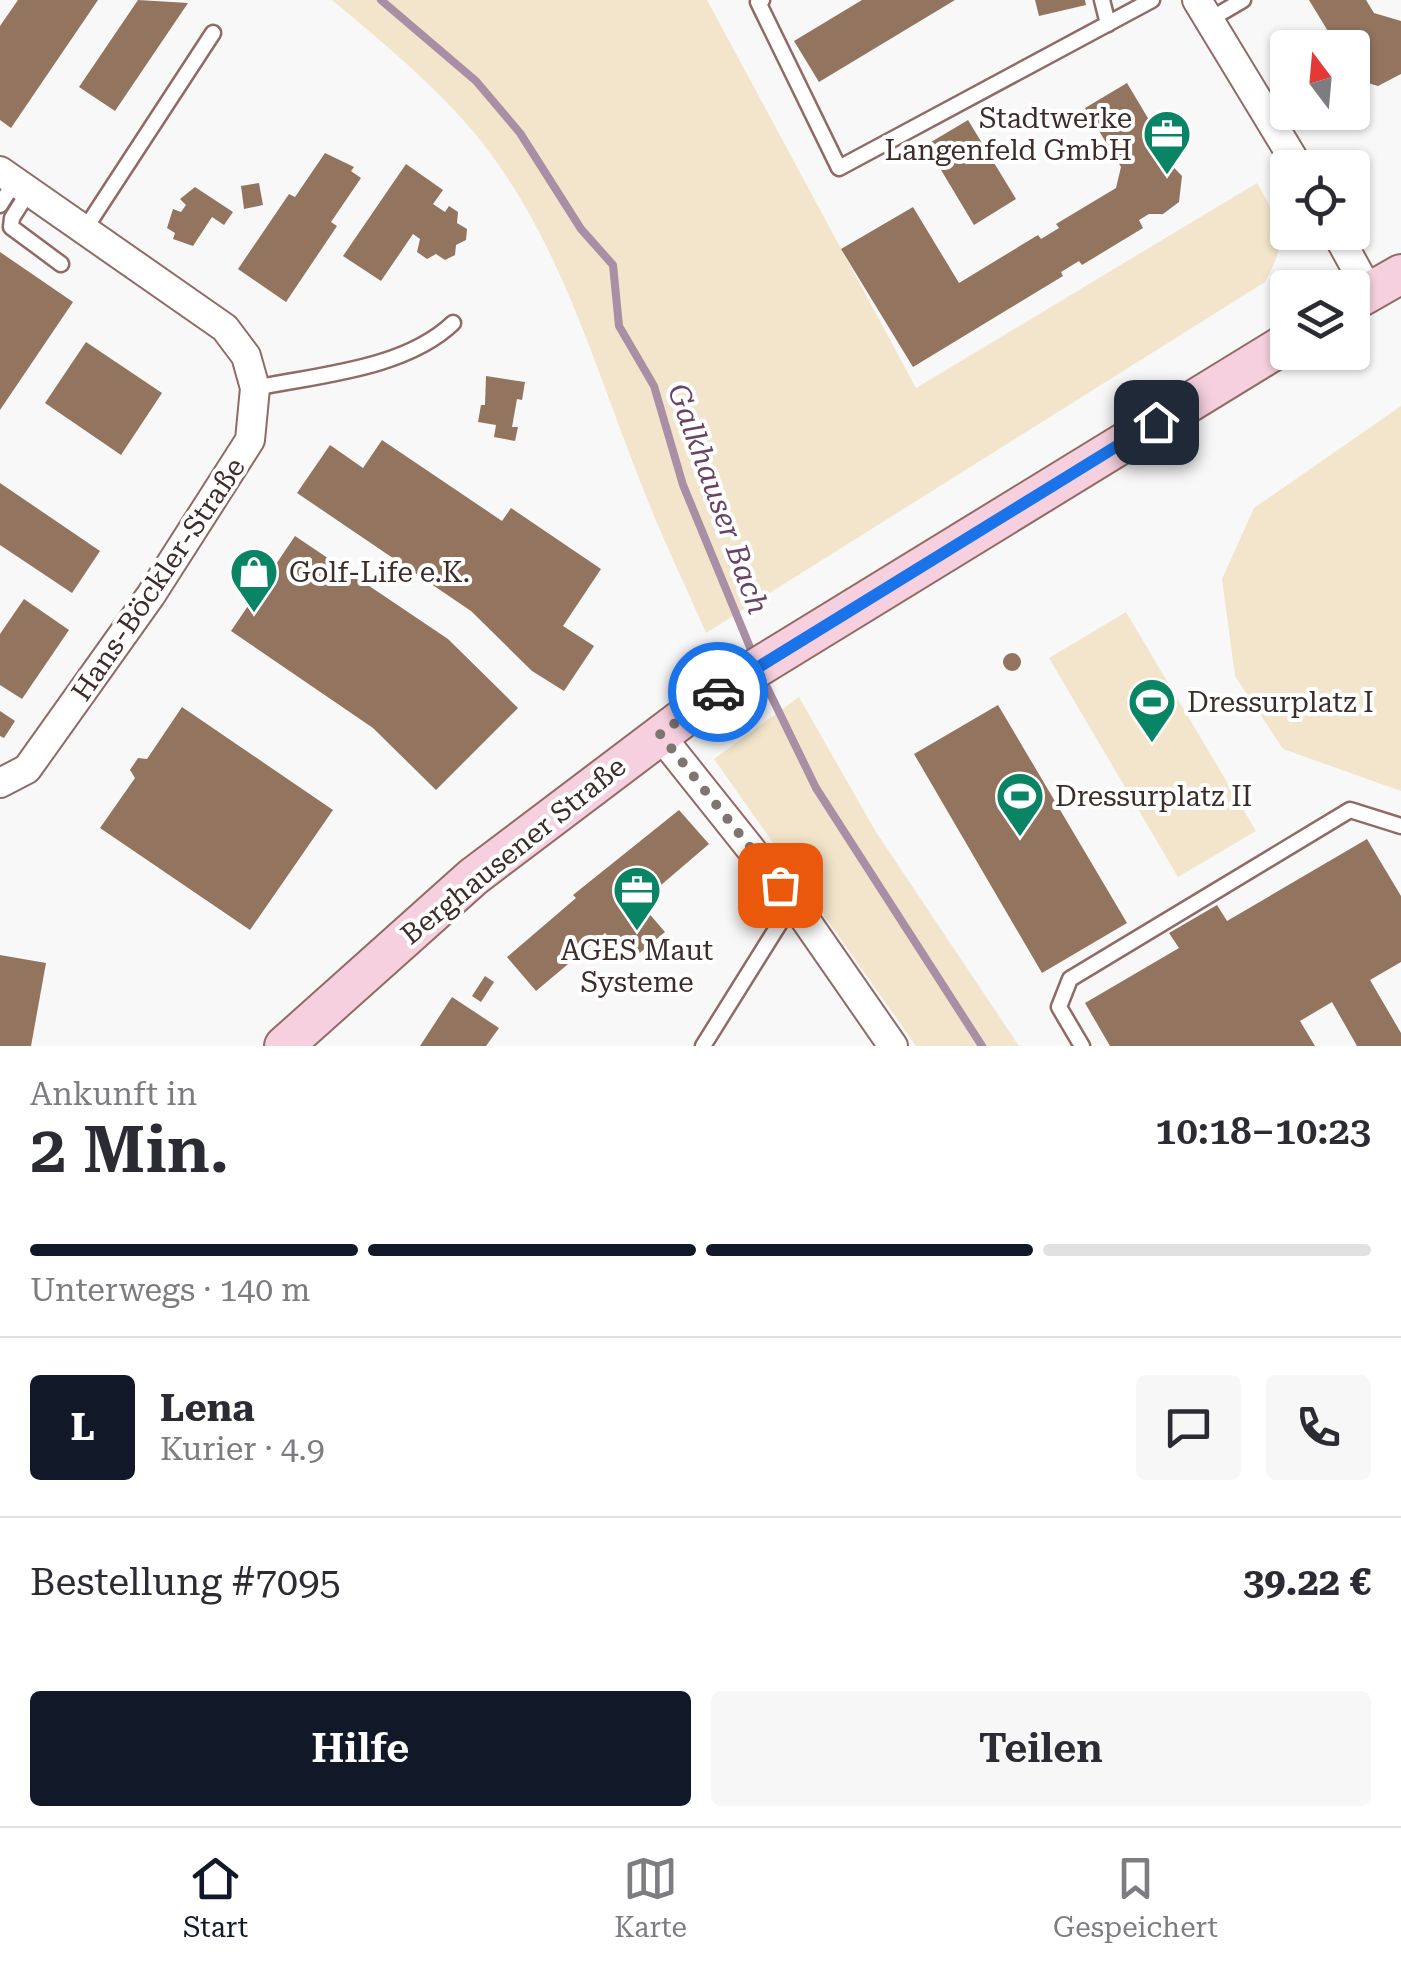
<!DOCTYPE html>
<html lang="de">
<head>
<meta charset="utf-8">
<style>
	body { margin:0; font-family:"Roboto Serif",serif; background:#f7f7f7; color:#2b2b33; height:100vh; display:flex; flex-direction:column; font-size:38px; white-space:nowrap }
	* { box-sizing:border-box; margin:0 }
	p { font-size:32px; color:#7c7c81 }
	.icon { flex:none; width:55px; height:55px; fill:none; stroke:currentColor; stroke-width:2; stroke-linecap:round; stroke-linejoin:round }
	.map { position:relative; height:1046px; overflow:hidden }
	.side { display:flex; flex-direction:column; background:#fff; flex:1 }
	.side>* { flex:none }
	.needle { width:65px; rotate:344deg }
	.buttons { position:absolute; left:1270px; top:30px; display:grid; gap:20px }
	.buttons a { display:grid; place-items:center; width:100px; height:100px; border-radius:10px; background:#fff; box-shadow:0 2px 8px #0004; font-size:50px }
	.pin { position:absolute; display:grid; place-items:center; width:85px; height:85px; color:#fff; margin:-42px; border-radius:20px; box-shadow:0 5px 15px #0006 }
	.courier { position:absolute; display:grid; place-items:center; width:100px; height:100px; margin:-50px; border:8px solid #1a73e8; border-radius:50%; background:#fff; color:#222; box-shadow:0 2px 12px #0007 }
	.summary em { font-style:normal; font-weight:600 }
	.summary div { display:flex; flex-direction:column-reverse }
	.summary { display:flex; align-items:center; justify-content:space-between; height:170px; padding:0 30px }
	h1 { font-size:65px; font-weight:600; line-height:75px }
	.bar { display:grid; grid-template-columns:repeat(4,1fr); gap:15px 10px; align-content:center; height:120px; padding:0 30px }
	.bar i { height:12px; border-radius:8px; background:#e1e1e2 }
	.bar .current { background:#111827 }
	.bar p { grid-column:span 4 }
	.line { display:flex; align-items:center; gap:25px; padding:0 30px; border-top:2px solid #e1e1e2 }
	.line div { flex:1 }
	.round { display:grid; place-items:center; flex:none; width:105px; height:105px; border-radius:10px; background:#f7f7f7 }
	.button { display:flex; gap:20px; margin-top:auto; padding:20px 30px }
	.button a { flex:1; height:115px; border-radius:10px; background:#111827; color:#fff; font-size:40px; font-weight:600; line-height:115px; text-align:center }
	.button a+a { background:#f7f7f7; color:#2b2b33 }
	.dock { display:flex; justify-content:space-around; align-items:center; height:140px; border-top:2px solid #e1e1e2; background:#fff; font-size:28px; color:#7c7c81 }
	.dock a { display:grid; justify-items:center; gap:5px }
	.dock .current { color:#111827 }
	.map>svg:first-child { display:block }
	.green { fill:#f2e5cb }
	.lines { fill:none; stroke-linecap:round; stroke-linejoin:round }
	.stream { stroke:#a88fa6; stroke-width:8 }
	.building { fill:#93745f }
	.service-casing { stroke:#916a66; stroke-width:19 }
	.minor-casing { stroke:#916a66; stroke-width:32 }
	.secondary-casing { stroke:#916a66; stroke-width:42 }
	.service { stroke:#fff; stroke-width:14 }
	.minor { stroke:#fff; stroke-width:28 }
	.secondary { stroke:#f6d0df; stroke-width:38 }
	.done { stroke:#7e7472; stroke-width:10; stroke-dasharray:0 18 }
	.route { stroke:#1a73e8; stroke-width:12 }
	.labels { text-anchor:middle; stroke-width:8; stroke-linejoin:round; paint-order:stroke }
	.poi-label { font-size:28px; fill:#3d2d2a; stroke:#fff; text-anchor:start }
	.street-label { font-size:28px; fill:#3d2d2a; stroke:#fff }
	.water-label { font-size:30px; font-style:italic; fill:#694366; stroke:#fff }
</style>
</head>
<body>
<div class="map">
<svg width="1401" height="1046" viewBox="0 0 1401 1046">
	<rect width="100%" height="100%" fill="#f8f8f8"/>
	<g class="green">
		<path d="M332,0H707L916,388L1257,183C1281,226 1290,236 1265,282L706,633C685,584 661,536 642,486C593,363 559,234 472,130C430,81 381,41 332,0Z"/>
		<polygon points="1401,406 1401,791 1283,749 1235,676 1222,579 1254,508"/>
		<polygon points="1126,612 1256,831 1178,877 1049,658"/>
		<polygon points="799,697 876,832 1019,1046 916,1046 714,759"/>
	</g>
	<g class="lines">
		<g class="stream">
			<polyline points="381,0 476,81 520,133 581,229 613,265 619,326 654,386 683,485 754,657"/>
			<polyline points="761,675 816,788 982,1046"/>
		</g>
	</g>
	<g class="building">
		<polygon points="18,0 98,0 11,128 0,120 0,26"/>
		<polygon points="138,0 188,3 115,111 79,87"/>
		<polygon points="862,0 955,0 819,82 794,41"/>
		<polygon points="1035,0 1085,0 1086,5 1039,16"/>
		<polygon points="1309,0 1366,0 1374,13 1401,21 1401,74 1378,86 1361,81 1352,70 1352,48 1344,41 1337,46"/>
		<polygon points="1127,83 1164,145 1156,149 1182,176 1179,202 1163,214 1149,214 1139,220 1143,228 1082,265 1079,261 1061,272 1063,276 913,367 841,249 913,207 959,283 1038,235 1041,239 1059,228 1056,224 1116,188 1121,167 1085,108"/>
		<polygon points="968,120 1016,199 974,225 926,145"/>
		<polygon points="325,153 354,167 351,171 361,178 331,222 337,226 286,302 238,269 289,194 295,197"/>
		<polygon points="406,164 443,190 433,204 445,212 449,206 458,212 457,223 467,229 466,240 456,245 455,255 445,260 436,254 427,259 417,252 420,239 413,234 381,281 343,256"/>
		<polygon points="259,183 263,205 244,209 241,186"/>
		<polygon points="195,187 233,212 224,225 212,217 193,246 173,239 175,233 167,228 173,209 181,212 186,205 180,199"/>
		<polygon points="0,252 73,302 0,410"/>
		<polygon points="86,342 162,393 121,455 45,403"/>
		<polygon points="486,376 525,382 522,400 517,399 512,427 518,427 515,441 494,437 496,425 478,422 481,405 485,405"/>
		<polygon points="382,440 502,521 511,508 601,569 563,626 594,646 564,691 532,671 471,611 297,493 330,445 363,468"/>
		<polygon points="0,483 100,551 72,593 0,545"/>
		<polygon points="295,536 448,639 518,708 436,790 373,728 231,631"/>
		<polygon points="24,599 69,630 22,699 0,685 0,634"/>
		<circle cx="1012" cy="662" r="9"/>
		<polygon points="998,705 1127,923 1042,973 914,754"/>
		<polygon points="182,707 333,810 250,930 100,828 135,778 130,770 138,758 147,759"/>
		<polygon points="0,711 15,721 4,738 0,736"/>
		<polygon points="679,810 709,844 640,903 665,932 630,961 605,933 536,991 507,957 576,898 573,895"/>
		<polygon points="1367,839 1401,896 1401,962 1370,980 1401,1033 1401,1046 1357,1046 1332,1002 1300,1021 1315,1046 1110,1046 1085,1003 1179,948 1169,933 1217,905 1227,921"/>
		<polygon points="0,955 46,963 31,1046 0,1046"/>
		<polygon points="485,976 494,982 481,1002 472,996"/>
		<polygon points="452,997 499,1028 486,1046 420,1046"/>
	</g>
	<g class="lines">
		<g class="service-casing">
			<g id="service">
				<polyline points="762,0 758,2 839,168 1152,0"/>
				<polyline points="1102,0 1108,24"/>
				<polyline points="1209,20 1243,0"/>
				<polyline points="29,191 12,218 11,227 61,264"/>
				<polyline points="0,205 15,181"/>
				<polyline points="85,229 213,33"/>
				<path d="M255,388C318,375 405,369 453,323"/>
				<polyline points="703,1046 793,902"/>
				<polyline points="1082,1046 1059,1007 1070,979 1350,810 1401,826"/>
			</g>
		</g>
		<g class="minor-casing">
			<g id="minor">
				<polyline points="1197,0 1299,168"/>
				<polyline points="0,171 225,328 246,356 255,388 250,440 151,595 27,769 0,783"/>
				<polyline points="1336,232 1369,292"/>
				<polyline points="659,734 793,902 893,1046"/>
			</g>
		</g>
		<g class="secondary-casing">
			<g id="secondary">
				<polyline points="1352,302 1401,274"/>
				<polyline points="284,1046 473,877 719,691 1288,342"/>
			</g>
		</g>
		<use href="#service" class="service"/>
		<use href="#minor" class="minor"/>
		<use href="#secondary" class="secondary"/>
	</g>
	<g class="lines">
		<polyline class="done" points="718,692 660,734 780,885"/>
		<polyline class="route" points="718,692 1156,422"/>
	</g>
	<defs>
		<g id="office-pin" transform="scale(2.5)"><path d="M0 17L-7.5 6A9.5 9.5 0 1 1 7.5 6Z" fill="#098464" stroke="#fff"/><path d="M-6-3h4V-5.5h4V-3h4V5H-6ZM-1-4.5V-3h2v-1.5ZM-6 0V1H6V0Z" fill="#fff"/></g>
		<g id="shop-pin" transform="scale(2.5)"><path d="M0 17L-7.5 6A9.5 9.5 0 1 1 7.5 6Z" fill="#098464" stroke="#fff"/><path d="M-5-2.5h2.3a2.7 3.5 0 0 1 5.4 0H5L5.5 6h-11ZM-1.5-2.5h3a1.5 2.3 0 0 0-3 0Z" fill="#fff"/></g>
		<g id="stadium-pin" transform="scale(2.5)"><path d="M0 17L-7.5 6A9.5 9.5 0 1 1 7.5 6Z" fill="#098464" stroke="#fff"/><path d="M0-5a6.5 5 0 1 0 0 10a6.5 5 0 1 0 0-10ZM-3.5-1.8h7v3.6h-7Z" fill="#fff"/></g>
	</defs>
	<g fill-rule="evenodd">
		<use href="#office-pin" x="1167" y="134"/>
		<use href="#shop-pin" x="254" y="572"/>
		<use href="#stadium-pin" x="1152" y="702"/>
		<use href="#stadium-pin" x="1020" y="796"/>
		<use href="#office-pin" x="637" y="890"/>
	</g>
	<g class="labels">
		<g class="poi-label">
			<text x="1132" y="128" text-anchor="end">Stadtwerke<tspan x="1132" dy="32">Langenfeld GmbH</tspan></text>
			<text x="289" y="582">Golf-Life e.K.</text>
			<text x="1187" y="712">Dressurplatz I</text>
			<text x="1055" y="806">Dressurplatz II</text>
			<text x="637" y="960" text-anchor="middle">AGES Maut<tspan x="637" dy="32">Systeme</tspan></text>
		</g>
		<g class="street-label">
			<text transform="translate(158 579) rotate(-56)" y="10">Hans-Böckler-Straße</text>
			<text transform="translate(513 850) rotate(-39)" y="10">Berghausener Straße</text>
		</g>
		<g class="water-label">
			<text transform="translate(718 499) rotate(70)" y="10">Galkhauser Bach</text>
		</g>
	</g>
</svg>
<div class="buttons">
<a><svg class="needle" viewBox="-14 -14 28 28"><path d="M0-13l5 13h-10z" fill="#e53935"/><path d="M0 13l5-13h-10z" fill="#7c7c81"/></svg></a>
<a><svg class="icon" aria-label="locate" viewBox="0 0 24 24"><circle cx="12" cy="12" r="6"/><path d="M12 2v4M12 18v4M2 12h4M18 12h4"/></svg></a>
<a><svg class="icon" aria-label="layers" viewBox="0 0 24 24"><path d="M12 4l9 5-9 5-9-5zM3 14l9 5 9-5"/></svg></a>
</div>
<div class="pin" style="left:780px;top:885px;background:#ea580c"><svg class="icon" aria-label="bag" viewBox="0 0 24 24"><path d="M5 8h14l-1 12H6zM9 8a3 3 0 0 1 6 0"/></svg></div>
<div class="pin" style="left:1156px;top:422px;background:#1f2937"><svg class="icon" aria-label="home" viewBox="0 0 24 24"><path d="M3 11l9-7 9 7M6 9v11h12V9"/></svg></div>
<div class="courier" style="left:718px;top:692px"><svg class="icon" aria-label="car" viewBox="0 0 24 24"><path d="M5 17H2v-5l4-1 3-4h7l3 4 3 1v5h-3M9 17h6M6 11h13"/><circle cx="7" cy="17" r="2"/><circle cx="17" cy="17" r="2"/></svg></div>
</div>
<section class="side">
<div class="summary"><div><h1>2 Min.</h1><p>Ankunft in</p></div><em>10:18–10:23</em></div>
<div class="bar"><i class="current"></i><i class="current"></i><i class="current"></i><i></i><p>Unterwegs · 140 m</p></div>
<div class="line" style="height:180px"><b class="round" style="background:#111827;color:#fff">L</b><div><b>Lena</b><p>Kurier · 4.9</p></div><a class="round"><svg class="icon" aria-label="chat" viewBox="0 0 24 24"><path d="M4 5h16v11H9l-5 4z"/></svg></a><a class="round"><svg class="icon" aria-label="phone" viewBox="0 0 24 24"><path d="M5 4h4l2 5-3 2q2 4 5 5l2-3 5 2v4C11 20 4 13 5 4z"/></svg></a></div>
<div class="line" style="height:130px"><div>Bestellung #7095</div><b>39.22 €</b></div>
<div class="button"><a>Hilfe</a><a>Teilen</a></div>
</section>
<nav class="dock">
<a class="current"><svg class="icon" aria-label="home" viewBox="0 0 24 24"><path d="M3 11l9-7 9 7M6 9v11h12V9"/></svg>Start</a>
<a><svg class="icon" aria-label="map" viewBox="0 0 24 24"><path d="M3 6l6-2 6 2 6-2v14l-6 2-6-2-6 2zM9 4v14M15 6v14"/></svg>Karte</a>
<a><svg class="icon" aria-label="saved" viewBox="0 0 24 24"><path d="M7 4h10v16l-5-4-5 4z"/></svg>Gespeichert</a>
</nav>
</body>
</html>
